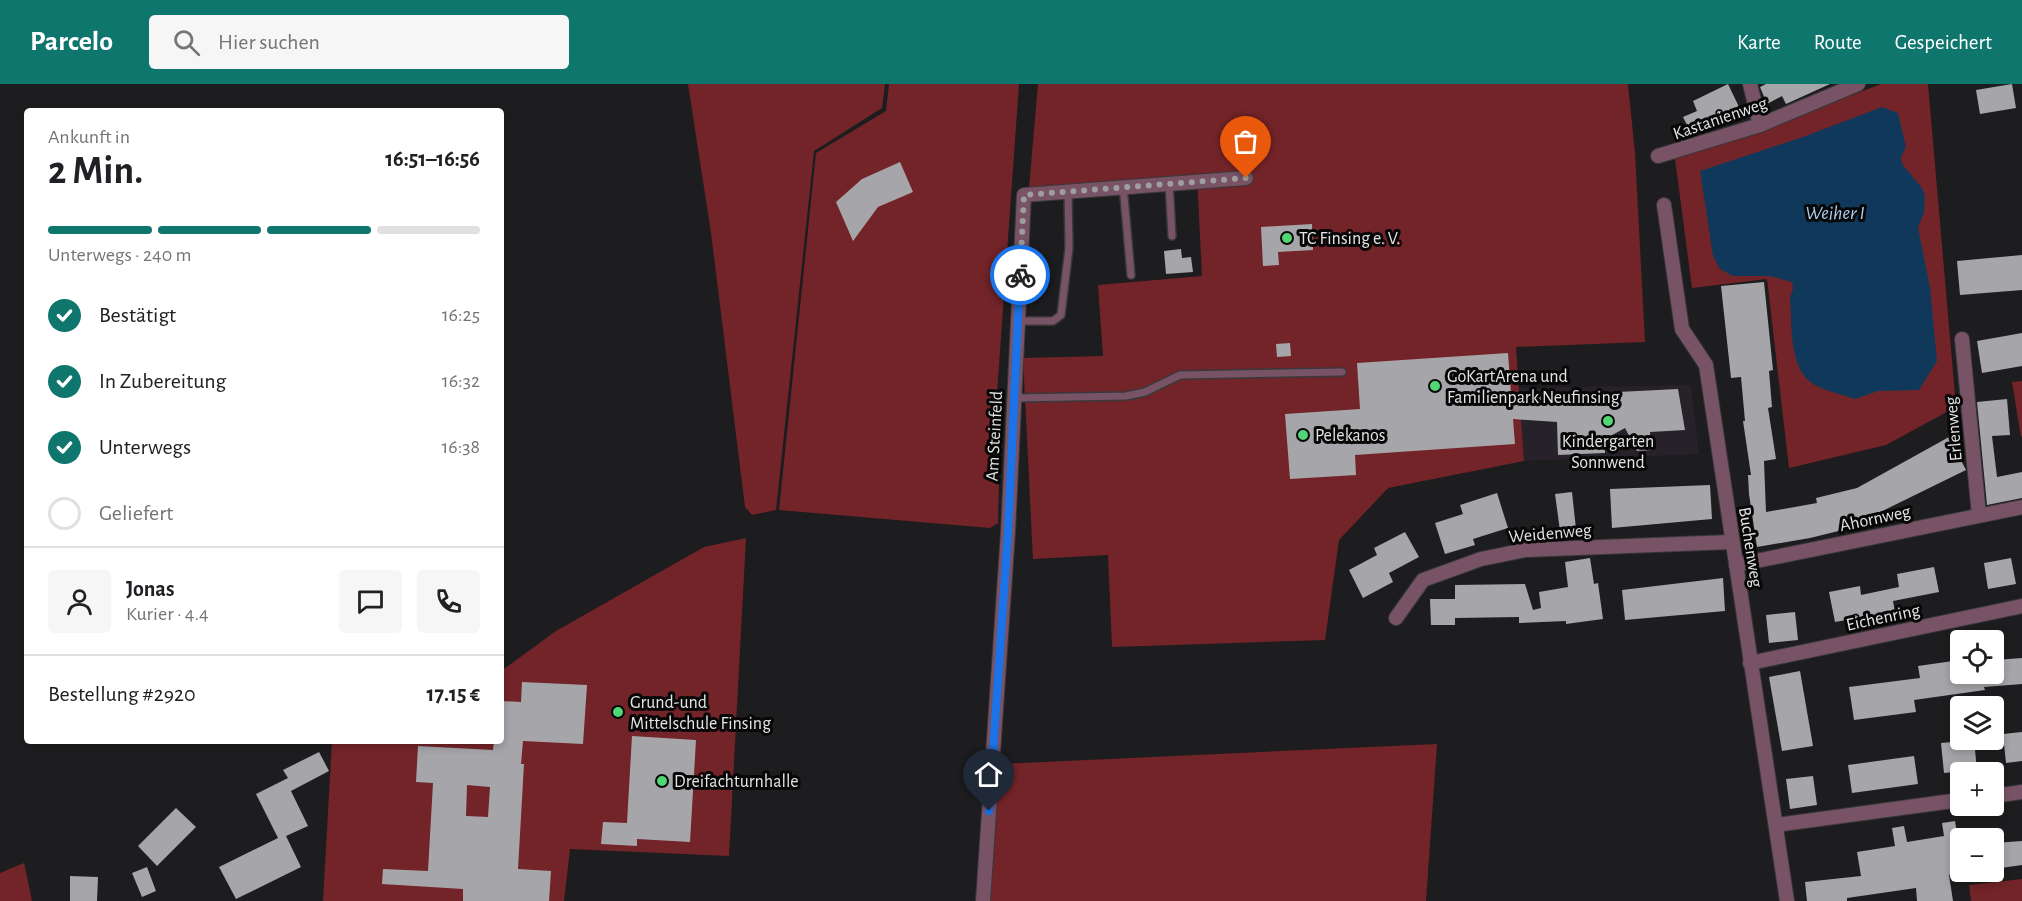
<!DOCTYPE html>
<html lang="de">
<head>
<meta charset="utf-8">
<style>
	body { margin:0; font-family:"Alegreya Sans",sans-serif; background:#f6f6f6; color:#202124; height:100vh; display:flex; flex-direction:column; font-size:22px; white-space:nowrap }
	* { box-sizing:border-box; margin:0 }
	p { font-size:20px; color:#757577 }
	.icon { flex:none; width:33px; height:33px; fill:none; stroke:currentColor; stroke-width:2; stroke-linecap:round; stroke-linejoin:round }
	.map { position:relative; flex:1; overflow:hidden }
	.drawer { position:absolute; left:24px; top:24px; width:480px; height:636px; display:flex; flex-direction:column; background:#fff; border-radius:6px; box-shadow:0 3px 9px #0003 }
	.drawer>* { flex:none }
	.fabs { position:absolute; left:1950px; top:546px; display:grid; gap:12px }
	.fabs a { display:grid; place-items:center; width:54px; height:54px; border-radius:6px; background:#fff; box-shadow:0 3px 9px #0003; font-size:30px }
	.pin { position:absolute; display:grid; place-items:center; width:51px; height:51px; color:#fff; margin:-62px -26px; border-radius:50% 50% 50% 0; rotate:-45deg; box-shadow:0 0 6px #0007 }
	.pin .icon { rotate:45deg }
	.courier { position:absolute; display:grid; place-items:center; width:60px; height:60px; margin:-30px; border:4px solid #1a73e8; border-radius:50%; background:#fff; color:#222; box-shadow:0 2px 8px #0007 }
	.headline em { font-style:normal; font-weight:600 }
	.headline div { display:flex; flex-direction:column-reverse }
	.headline { display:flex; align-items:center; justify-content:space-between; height:102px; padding:0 24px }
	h1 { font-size:39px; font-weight:600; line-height:45px }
	.bar { display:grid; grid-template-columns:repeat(4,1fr); gap:9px 6px; align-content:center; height:72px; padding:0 24px }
	.bar i { height:8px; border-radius:4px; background:#e0e0e0 }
	.bar .current { background:#0f766e }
	.bar p { grid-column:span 4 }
	.line { display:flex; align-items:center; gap:15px; padding:0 24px; border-top:2px solid #e0e0e0 }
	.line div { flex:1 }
	.round { display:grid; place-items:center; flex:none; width:63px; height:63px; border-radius:6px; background:#f6f6f6 }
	ol { padding:0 24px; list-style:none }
	li { display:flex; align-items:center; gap:18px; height:66px }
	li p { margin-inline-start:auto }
	li .icon { padding:6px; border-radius:50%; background:#0f766e; color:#fff; stroke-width:4 }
	li:last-child { color:#757577 }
	li i { width:33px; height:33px; border:3px solid #e0e0e0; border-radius:50% }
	header { display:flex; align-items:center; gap:36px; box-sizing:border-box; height:84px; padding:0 30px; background:#0f766e; color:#fff }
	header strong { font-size:28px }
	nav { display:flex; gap:33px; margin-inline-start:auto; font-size:21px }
	.search { width:420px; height:54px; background:#f6f6f6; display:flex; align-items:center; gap:15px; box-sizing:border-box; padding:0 21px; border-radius:6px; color:#757577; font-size:22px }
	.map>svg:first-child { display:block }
	.built { fill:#272229 }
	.green { fill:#732428 }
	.water { fill:#10385a }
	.building { fill:#a6a6aa; fill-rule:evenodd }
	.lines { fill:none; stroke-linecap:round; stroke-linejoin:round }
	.service-casing { stroke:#39383a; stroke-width:10 }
	.minor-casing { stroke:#39383a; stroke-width:16 }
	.service { stroke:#785366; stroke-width:7 }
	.minor { stroke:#785366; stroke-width:14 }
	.done { stroke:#9f9e9f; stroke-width:6; stroke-dasharray:0 10.8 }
	.route { stroke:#1a73e8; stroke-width:8 }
	.poi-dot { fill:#50d674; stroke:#070707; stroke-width:2 }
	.labels { text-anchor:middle; stroke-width:6; stroke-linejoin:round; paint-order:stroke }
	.street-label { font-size:18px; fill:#e5e4e5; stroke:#070707 }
	.poi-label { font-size:18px; fill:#e5e4e5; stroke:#070707; text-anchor:start }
	.water-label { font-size:20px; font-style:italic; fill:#accff2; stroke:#070707 }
</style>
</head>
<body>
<header>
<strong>Parcelo</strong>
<div class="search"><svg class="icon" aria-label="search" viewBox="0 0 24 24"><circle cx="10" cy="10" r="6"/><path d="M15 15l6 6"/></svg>Hier suchen</div>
<nav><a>Karte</a><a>Route</a><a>Gespeichert</a></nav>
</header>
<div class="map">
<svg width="2022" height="817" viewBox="0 0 2022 817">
	<rect width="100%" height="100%" fill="#1d1c1e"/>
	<polygon class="built" points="1691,301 1699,370 1524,377 1519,304"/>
	<g class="green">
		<polygon points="688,0 885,0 882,24 814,67 776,426 752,431 745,423 711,149"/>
		<polygon points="889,0 1019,0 991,394 999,396 998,439 990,444 779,426 816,69 886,27"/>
		<polygon points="1038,0 1628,0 1635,69 1645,258 1516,263 1524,377 1388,404 1339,456 1325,556 1112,563 1108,471 1033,475 1023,274 1103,272 1098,201 1202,192 1197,92 1029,104"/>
		<polygon points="1881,0 1928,0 1956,323 1886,361 1789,384 1767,195 1692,204 1675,75 1764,45"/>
		<polygon points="2022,297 2022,352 2021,353 2012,298"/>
		<polygon points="746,454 729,772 570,765 564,817 323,817 332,657 501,657 501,587 556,547 704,463"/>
		<polygon points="1437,660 1426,817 989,817 998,680"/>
		<polygon points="24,779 32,817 0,817 0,789"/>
		<polygon points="2022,795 2022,817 1971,817 1969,801"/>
	</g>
	<path class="water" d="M1882,23L1898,29L1906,63L1901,73L1902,80L1922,104L1925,112L1924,129L1918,143L1930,204L1937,277L1919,306L1878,307L1855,315C1842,310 1817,306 1807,295C1789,276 1792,238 1790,213L1793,205L1792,198L1769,192H1733L1720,185L1713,172L1700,87L1803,53Z"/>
	<g class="building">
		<polygon points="1728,0 1740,25 1691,49 1683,33 1697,27 1693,17"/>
		<polygon points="1766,0 1830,0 1786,20 1782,12 1767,20 1760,3"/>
		<polygon points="2012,0 2016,24 1980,30 1976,6"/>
		<polygon points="900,78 913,108 878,123 853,157 836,118 862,95"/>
		<polygon points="1312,140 1313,166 1278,168 1279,181 1263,182 1261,143"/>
		<polygon points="1181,165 1182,174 1191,173 1193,188 1166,190 1164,167"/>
		<polygon points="2022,171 2022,206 1960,211 1957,177"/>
		<polygon points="1764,198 1773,286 1769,287 1772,323 1768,324 1776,375 1764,377 1766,428 1817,419 1816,414 1857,404 1949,353 1966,386 1862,437 1863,441 1810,454 1757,463 1749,410 1748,391 1751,391 1743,337 1745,337 1741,293 1731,294 1721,202"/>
		<polygon points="2022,249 2022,282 1982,289 1977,257"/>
		<polygon points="1290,259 1291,272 1277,273 1276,260"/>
		<polygon points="1508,269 1511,310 1617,318 1618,308 1678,305 1685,346 1650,348 1651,366 1637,367 1625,344 1605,355 1605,369 1558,371 1557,338 1513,335 1515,360 1355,371 1356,391 1290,395 1285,330 1360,325 1357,279"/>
		<polygon points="2007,315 2010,351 1992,352 1997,393 2022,388 2022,414 1987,421 1977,318"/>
		<polygon points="1710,401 1712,435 1612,444 1610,405"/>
		<polygon points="1572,408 1576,445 1560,447 1555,410"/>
		<polygon points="1497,409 1508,444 1473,455 1475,461 1445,470 1435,439 1463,430 1460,421"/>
		<polygon points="1405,448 1419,473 1389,489 1393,498 1363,514 1349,486 1377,471 1374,464"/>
		<polygon points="1590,474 1594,500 1598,499 1603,535 1566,540 1566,537 1519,539 1519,533 1455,534 1455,541 1431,541 1430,515 1455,515 1455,501 1525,500 1533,526 1541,524 1539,508 1568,503 1565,478"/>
		<polygon points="2011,474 2016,500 1988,505 1984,479"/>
		<polygon points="1934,483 1939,508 1893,517 1896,534 1865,540 1864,533 1835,538 1829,508 1860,502 1861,511 1899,503 1897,490"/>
		<polygon points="1723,494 1725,527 1625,536 1622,506"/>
		<polygon points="1795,528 1798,556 1769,559 1766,531"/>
		<polygon points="2022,574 2022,600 1984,603 1985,606 1914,616 1916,628 1854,636 1849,603 1920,594 1918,582 1960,576 1960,590 1996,590 1995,576"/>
		<polygon points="1800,587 1813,662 1782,667 1769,593"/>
		<path d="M522,598L587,601L583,660L523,657L521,680H524L518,785L551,787L549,817H463V805L382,800L383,785L428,787L433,699L416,698L418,662L493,666L494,657H501V617L521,618ZM467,701L490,703L488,733L466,732Z"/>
		<polygon points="2022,648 2022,677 2006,679 2003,650"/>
		<polygon points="632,652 696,656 690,758 637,755 637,762 601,760 603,738 627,739"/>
		<polygon points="1974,656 1977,686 1944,689 1941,659"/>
		<polygon points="319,668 329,687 291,707 308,742 286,752 301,783 236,815 219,783 278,754 256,710 288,694 283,686"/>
		<polygon points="1914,672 1918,700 1852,709 1848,681"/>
		<polygon points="1813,692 1817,721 1790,725 1786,695"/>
		<polygon points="176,724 196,743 157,782 138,762"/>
		<polygon points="1955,737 1958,755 1960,755 1960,789 1949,791 1953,817 1917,817 1916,804 1847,814 1847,817 1807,817 1805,798 1861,792 1857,768 1895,762 1892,744 1904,742 1907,758 1944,752 1942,739"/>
		<polygon points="2022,757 2022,781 1994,785 1994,759"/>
		<polygon points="147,783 156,807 142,813 132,789"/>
		<polygon points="70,792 98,793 97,817 70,817"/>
	</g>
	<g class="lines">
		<g class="service-casing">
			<g id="service">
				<polyline points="1169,98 1172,152"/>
				<polyline points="1123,101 1131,191"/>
				<polyline points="1017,237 1053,237 1061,231 1069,164 1068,107"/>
				<polyline points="1013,314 1126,312 1145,308 1180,291 1342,288"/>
			</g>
		</g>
		<g class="minor-casing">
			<g id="minor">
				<polyline points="1750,0 1760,41"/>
				<polyline points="1658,72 1760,41 1858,0"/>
				<polyline points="1664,121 1682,245 1706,281 1787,817"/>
				<polyline points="1962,255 1979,431"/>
				<polyline points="1736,481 2022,423"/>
				<polyline points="1396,534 1423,496 1481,475 1525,466 1731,458"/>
				<polyline points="1750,579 2022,522"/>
				<polyline points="1994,712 2022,708"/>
				<polyline points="1776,741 1960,716"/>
				<polyline points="983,817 1008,448 1024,111 1246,94"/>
			</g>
		</g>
		<use href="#service" class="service"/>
		<use href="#minor" class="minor"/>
	</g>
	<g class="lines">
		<polyline class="done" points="1020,191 1024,111 1246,94"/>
		<polyline class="route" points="989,727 1008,448 1020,191"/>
	</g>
	<g class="poi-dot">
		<circle cx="1287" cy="154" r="6"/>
		<circle cx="1435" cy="302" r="6"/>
		<circle cx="1608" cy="337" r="6"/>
		<circle cx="1303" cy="351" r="6"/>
		<circle cx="618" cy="628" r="6"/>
		<circle cx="662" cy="697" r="6"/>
	</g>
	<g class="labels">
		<g class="street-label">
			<text transform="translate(1720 34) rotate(-19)" y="6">Kastanienweg</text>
			<text transform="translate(1953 345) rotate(-95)" y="6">Erlenweg</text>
			<text transform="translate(994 352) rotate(-87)" y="6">Am Steinfeld</text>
			<text transform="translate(1875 434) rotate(-12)" y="6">Ahornweg</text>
			<text transform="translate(1550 449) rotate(-5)" y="6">Weidenweg</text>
			<text transform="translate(1751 463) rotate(81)" y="6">Buchenweg</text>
			<text transform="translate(1883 533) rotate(-12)" y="6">Eichenring</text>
		</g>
		<g class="poi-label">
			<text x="1299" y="160">TC Finsing e. V.</text>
			<text x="1447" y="298">GoKartArena und<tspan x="1447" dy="21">Familienpark Neufinsing</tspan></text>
			<text x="1315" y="357">Pelekanos</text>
			<text x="1608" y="363" text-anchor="middle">Kindergarten<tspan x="1608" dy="21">Sonnwend</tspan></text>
			<text x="630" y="624">Grund-und<tspan x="630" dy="21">Mittelschule Finsing</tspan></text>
			<text x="674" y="703">Dreifachturnhalle</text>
		</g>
		<g class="water-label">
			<text x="1835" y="135">Weiher I</text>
		</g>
	</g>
</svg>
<div class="fabs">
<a><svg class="icon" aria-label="locate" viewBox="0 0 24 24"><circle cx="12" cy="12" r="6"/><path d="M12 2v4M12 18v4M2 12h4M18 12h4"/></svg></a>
<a><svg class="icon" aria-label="layers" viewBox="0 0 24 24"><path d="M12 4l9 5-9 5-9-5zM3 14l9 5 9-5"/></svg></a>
<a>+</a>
<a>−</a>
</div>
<div class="pin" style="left:1246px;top:94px;background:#ea580c"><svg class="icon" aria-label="bag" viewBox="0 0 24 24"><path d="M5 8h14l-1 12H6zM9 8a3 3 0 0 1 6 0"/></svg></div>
<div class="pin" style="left:989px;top:727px;background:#1f2937"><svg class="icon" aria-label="home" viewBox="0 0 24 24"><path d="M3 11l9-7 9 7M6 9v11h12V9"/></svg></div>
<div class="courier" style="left:1020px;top:191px"><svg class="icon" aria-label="bike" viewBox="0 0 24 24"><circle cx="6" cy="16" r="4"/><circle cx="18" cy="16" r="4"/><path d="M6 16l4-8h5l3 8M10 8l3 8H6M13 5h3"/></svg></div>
<section class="drawer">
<div class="headline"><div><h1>2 Min.</h1><p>Ankunft in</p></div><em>16:51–16:56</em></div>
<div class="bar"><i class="current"></i><i class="current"></i><i class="current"></i><i></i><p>Unterwegs · 240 m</p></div>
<ol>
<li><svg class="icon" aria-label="check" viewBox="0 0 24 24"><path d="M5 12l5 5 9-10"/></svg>Bestätigt<p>16:25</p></li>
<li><svg class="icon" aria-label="check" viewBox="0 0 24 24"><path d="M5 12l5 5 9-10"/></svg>In Zubereitung<p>16:32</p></li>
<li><svg class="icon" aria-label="check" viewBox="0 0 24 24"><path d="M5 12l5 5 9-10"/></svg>Unterwegs<p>16:38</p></li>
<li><i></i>Geliefert</li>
</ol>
<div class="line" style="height:108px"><a class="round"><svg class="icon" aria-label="person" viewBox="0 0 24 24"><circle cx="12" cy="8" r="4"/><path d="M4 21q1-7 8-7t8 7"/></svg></a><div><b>Jonas</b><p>Kurier · 4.4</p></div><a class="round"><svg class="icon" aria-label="chat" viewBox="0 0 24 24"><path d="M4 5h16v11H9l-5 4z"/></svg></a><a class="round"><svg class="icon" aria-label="phone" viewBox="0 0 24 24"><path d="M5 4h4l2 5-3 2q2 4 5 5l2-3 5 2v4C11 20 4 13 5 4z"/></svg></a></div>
<div class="line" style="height:78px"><div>Bestellung #2920</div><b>17.15 €</b></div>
</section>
</div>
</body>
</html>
